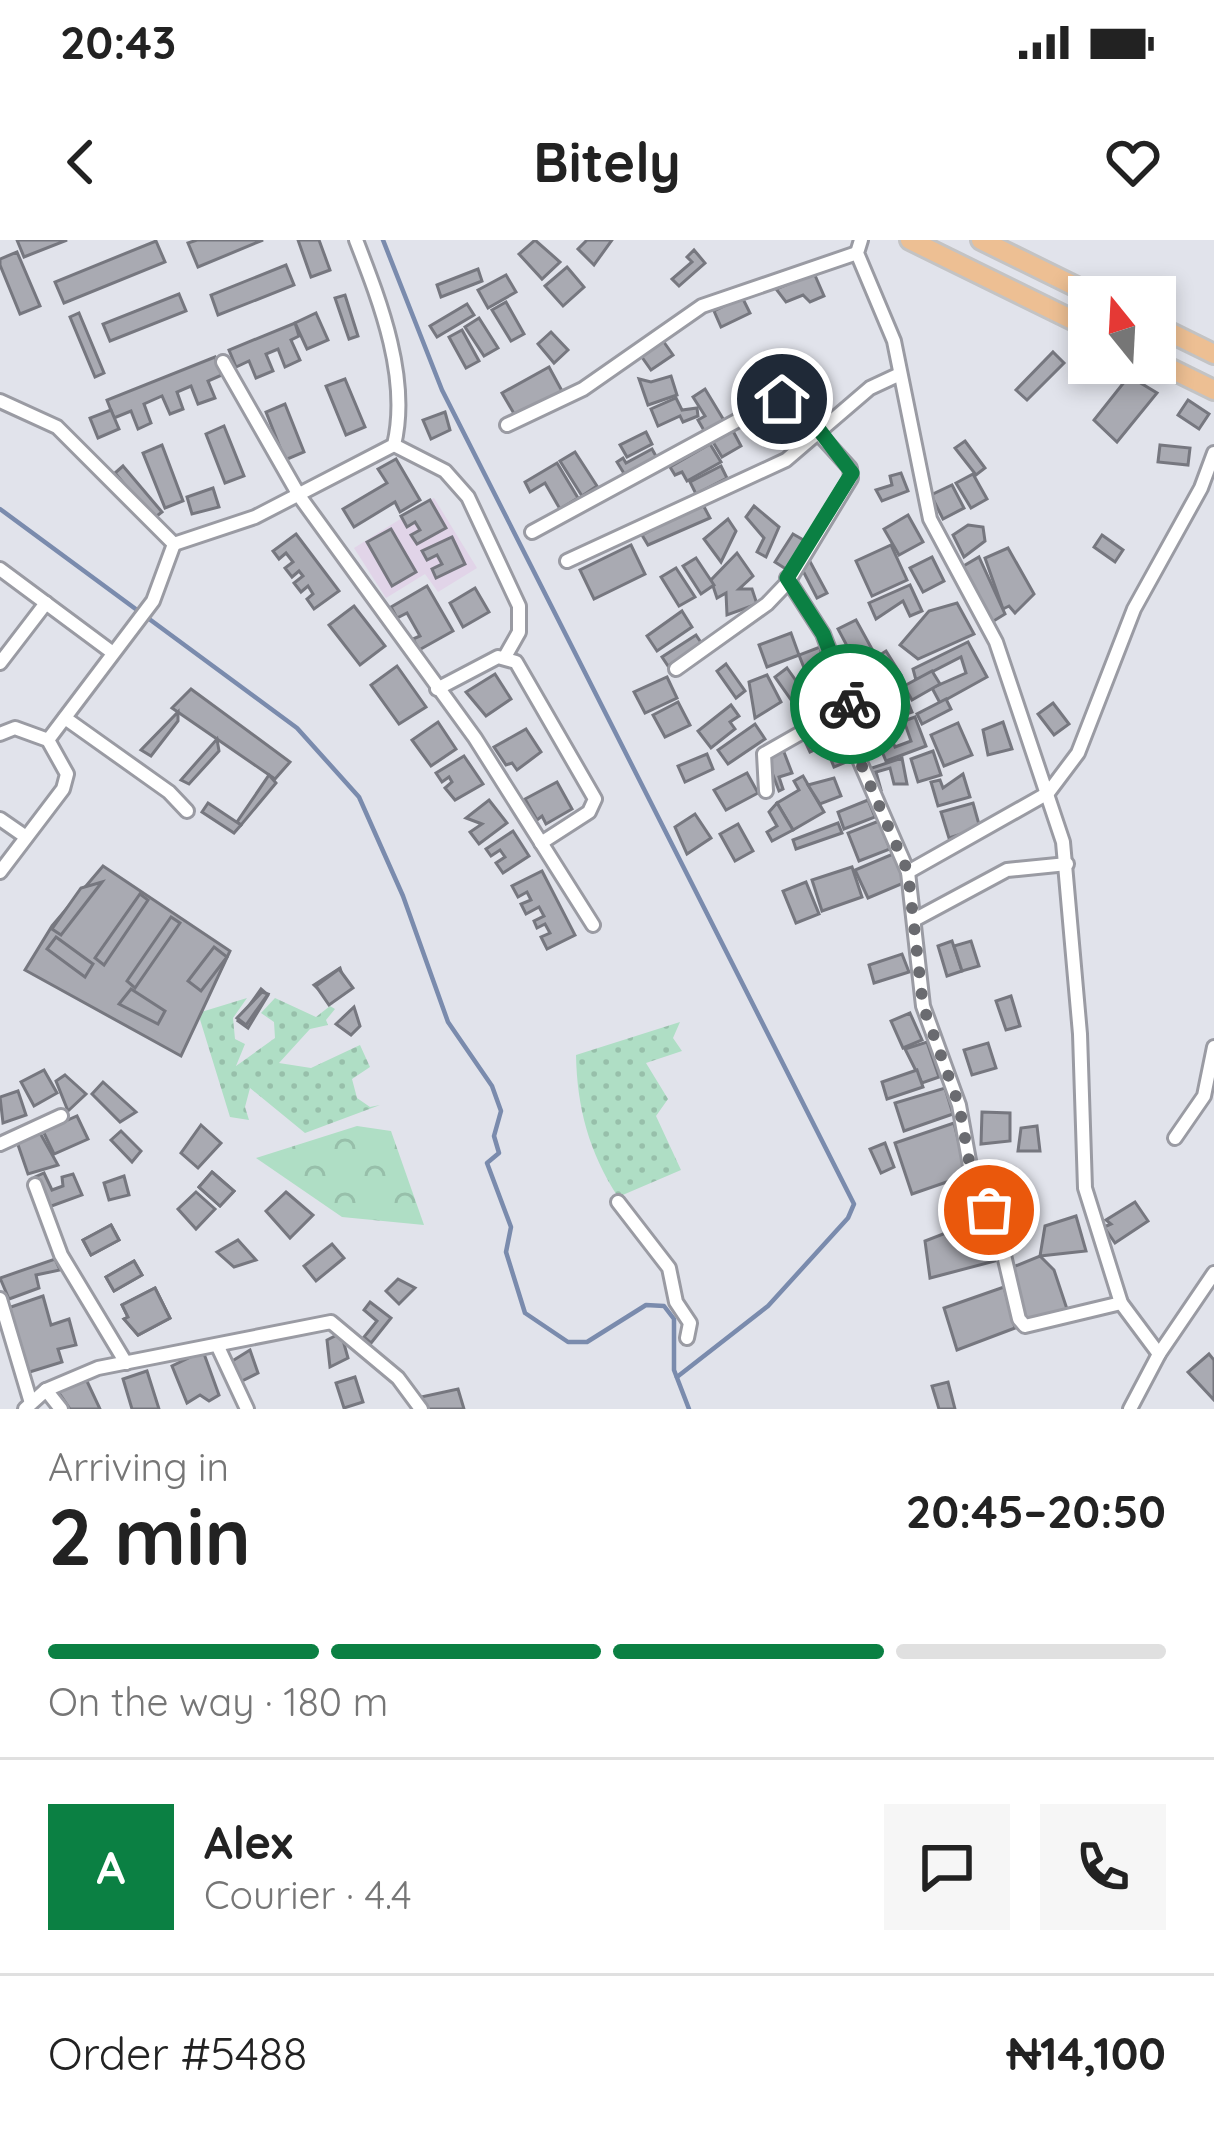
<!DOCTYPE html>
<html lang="en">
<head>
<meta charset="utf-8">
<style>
	body { margin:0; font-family:Quicksand,sans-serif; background:#f6f6f6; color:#222; height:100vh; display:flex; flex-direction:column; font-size:45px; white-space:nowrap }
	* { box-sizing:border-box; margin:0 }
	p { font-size:39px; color:#767676 }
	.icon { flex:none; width:66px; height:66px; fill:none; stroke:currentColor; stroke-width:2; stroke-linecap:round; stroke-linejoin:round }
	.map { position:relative; height:1169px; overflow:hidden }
	.drawer { display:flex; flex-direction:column; background:#fff; flex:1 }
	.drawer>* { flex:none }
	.needle { width:78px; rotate:342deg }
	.tools { position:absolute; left:1068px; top:36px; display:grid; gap:24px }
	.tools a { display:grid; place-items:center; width:108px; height:108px; border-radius:0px; background:#fff; box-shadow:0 6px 18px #0003; font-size:60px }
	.pin { position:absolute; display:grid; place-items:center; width:102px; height:102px; color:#fff; margin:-51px; border:6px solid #fff; border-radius:50%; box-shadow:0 3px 12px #0007 }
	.courier { position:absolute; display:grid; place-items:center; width:120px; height:120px; margin:-60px; border:9px solid #0b8043; border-radius:50%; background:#fff; color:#222; box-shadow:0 3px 15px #0007 }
	.head em { font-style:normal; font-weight:800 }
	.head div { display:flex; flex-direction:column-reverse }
	.head { display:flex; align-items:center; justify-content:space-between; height:204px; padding:0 48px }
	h1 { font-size:78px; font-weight:800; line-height:90px }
	.bar { display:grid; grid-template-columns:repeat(4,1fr); gap:18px 12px; align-content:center; height:144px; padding:0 48px }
	.bar i { height:15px; border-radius:9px; background:#e0e0e0 }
	.bar .current { background:#0b8043 }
	.bar p { grid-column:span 4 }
	.line { display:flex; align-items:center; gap:30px; padding:0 48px; border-top:3px solid #e0e0e0 }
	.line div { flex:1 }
	.round { display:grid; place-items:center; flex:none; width:126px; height:126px; border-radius:0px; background:#f6f6f6 }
	.status { display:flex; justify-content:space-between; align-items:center; height:84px; padding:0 60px; background:#fff; direction:ltr }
	.status svg { height:33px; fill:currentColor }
	header { display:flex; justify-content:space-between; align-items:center; height:156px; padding:0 48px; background:#fff; font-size:54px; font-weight:800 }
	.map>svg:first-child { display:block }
	.medical { fill:#e1d4e8 }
	.green { fill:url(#green-dots) }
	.forest { fill:url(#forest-crowns) }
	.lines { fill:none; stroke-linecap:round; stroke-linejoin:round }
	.stream { stroke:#7a8bad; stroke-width:4.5 }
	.building { fill:#a9aab2; stroke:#76777f; stroke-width:3 }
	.minor-casing { stroke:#9a9ba3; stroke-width:18 }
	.primary-casing { stroke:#c3c3c4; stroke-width:24 }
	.minor { stroke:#fff; stroke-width:12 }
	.primary { stroke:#edbf93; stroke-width:18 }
	.done { stroke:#6a6b70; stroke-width:12; stroke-dasharray:0 21.6 }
	.route { stroke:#0b8043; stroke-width:15 }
</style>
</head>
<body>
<div class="status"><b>20:43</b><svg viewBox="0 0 49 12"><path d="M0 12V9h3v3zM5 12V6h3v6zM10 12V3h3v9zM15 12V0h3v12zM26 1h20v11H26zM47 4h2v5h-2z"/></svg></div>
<header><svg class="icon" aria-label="back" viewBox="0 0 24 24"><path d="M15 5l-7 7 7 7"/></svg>Bitely<svg class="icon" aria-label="heart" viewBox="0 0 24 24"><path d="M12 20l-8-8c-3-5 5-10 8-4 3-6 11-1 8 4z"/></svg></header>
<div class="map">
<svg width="1214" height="1169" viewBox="0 0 1214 1169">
	<defs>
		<pattern id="green-dots" width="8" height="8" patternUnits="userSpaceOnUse" patternTransform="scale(3)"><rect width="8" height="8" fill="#afdec5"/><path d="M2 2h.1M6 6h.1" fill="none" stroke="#97bfaa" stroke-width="1.8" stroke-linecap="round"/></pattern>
		<pattern id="forest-crowns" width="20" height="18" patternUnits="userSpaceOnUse" patternTransform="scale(3)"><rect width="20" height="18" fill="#afdec5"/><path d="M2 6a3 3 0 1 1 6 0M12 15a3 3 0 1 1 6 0" fill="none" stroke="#97bfaa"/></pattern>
	</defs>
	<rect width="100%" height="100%" fill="#e1e3eb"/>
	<polygon class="medical" points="434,258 477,328 438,352 425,334 386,358 354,308"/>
	<g class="green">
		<polygon points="247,758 233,778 235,799 245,804 236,826 275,798 274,782 261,773 275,758 316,777 330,766 335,769 326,780 328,785 310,789 279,823 311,828 360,805 370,827 352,839 357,858 370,867 380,865 305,893 250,848 245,867 249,880 230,877 198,773"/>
		<path d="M680,782L673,798L682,811L646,823L668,859L656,876L681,930L618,957C589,912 577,868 576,815Z"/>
	</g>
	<polygon class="forest" points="357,886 391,891 424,985 342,977 256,918"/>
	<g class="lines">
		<g class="stream">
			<polyline points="383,0 442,150 854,964 848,978 768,1066 677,1137"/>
			<polyline points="0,269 297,488 359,557 403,656 448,782 492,846 501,871 494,896 499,913 487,923 511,987 506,1012 525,1073 568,1102 587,1102 646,1065 664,1066 674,1079 674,1130 689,1169"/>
		</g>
	</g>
	<g class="building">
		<polygon points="17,0 67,0 24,17"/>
		<polygon points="197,0 263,0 198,27 188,3"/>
		<polygon points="298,0 319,0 330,30 311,37"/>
		<polygon points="535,0 560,22 542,39 519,14"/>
		<polygon points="587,0 612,0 594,25 578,9"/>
		<polygon points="156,1 165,22 64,63 55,42"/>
		<polygon points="694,10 705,23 679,46 672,39 692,22 687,17"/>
		<polygon points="17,12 40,66 20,74 0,25 0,19"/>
		<polygon points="286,25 294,45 218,75 211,55"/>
		<polygon points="567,27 584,47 563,66 545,46"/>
		<polygon points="478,29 482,41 441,57 437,45"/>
		<polygon points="814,33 824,56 810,62 803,55 786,62 776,49"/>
		<polygon points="506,35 516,52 488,68 478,50"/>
		<polygon points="179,54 186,71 110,101 103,84"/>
		<polygon points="345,55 358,96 349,99 335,58"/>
		<polygon points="742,57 750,73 721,87 714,71"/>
		<polygon points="506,62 524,94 511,101 492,70"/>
		<polygon points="467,64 474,75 437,97 430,86"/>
		<polygon points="79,73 104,133 95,137 70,77"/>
		<polygon points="316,73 328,100 307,109 295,83"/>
		<polygon points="479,78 498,108 484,116 465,87"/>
		<polygon points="295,83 299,96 291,100 300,120 285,127 278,109 266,114 273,131 256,138 249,121 236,127 229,110"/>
		<polygon points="462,90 479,121 466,128 449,97"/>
		<polygon points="551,92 568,110 554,123 538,104"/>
		<polygon points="661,98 673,115 651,130 639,113"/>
		<polygon points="1053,112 1064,123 1027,160 1016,150"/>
		<polygon points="215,117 222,135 208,141 215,158 198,164 191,146 177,152 183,169 170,174 162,156 144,164 151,183 138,189 131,171 114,178 107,160"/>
		<polygon points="549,127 562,151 516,177 502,153"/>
		<polygon points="671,136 677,155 648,165 639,139 651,142"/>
		<polygon points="1129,136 1157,153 1117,202 1094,180"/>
		<polygon points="345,139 365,187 346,195 326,146"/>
		<polygon points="812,142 831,170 818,179 799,151"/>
		<polygon points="705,149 725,182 706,194 698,180 705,176 693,157"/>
		<polygon points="676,158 682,170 697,168 698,176 683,182 680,176 658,186 651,169"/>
		<polygon points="1188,160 1209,174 1199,189 1178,175"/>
		<polygon points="285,164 304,212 285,220 266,172"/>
		<polygon points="111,170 119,189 98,198 90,178"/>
		<polygon points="445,172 450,190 431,199 423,180"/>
		<polygon points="224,186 244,236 225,243 206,194"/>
		<polygon points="733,191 741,206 722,217 713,202"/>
		<polygon points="646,192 652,204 627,217 620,205"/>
		<polygon points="965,201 985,228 976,235 955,208"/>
		<polygon points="710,204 721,222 687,241 682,232 675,235 670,227"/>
		<polygon points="162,205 183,261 165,268 143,213"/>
		<polygon points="1160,205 1190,208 1188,225 1158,222"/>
		<polygon points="652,209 657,218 625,235 617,222 623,218 626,223"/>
		<polygon points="575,212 597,246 582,256 560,221"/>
		<polygon points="396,219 420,260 400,272 395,262 354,287 343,269 387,243 378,229"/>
		<polygon points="557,223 578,258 560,269 545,243 530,252 525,242"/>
		<polygon points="123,226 162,272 153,279 115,233"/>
		<polygon points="721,226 727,238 696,254 690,242"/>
		<polygon points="901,233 908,251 882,261 876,250 892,245 890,236"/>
		<polygon points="973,234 987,259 971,268 956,243"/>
		<polygon points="952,245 964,268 943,279 931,255"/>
		<polygon points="213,248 219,267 192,274 187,257"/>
		<polygon points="430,260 446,288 417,304 411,295 420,290 415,282 407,287 401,276"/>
		<polygon points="702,263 710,278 648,305 642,295"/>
		<polygon points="754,266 779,287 766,317 757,312 764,298 746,277"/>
		<polygon points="908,275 923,302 899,315 884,289"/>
		<polygon points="728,279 736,291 721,322 704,299"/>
		<polygon points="968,285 983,287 985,301 964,317 953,295"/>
		<polygon points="391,289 416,332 392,346 367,302"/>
		<polygon points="296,294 339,351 314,369 307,359 313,354 308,346 301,352 294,343 303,336 299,331 292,337 285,328 293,322 286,313 279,319 273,311"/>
		<polygon points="793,294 807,302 789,331 775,322"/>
		<polygon points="1102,295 1123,310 1115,322 1094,307"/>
		<polygon points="452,297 465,324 436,338 432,329 442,324 437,315 427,320 422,311"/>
		<polygon points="631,305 645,334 594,359 580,330"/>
		<polygon points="891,305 907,340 872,356 856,321"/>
		<polygon points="1008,308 1034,354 1015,373 1009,366 1003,369 985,318"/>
		<polygon points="737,313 753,336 739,349 752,349 757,364 727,375 726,353 717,358 711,340"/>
		<polygon points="807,316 827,353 817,358 801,327"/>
		<polygon points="932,317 944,341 923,352 910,328"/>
		<polygon points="979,317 1005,374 992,382 960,328"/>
		<polygon points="696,318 714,345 701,354 683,326"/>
		<polygon points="676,328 695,357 679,366 661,337"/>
		<polygon points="910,345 922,371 910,376 903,361 876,379 869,363"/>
		<polygon points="427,346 453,391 419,410 413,399 420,396 407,373 397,378 391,367"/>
		<polygon points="475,348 489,372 463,387 450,363"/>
		<polygon points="957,363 974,394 918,419 900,405 929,371"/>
		<polygon points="354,366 385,406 360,425 329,385"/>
		<polygon points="682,371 692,387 657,411 647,396"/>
		<polygon points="856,380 873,411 855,421 838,389"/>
		<polygon points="791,393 799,415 767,427 759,405"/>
		<polygon points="696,395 702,404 668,426 662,417"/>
		<polygon points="968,402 987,437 940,463 932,448 966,433 961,417 916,440 913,429"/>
		<polygon points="820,407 825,430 808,438 799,415"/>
		<polygon points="886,411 901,435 873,453 858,429"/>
		<polygon points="726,424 745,451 736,458 717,431"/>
		<polygon points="397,426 426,467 399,484 371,445"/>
		<polygon points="787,428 811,462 799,471 775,437"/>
		<polygon points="932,431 940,444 912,460 904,446"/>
		<polygon points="495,434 511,459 486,476 466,452"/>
		<polygon points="767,435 781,462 755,478 749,442"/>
		<polygon points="667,437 677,458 645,473 634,452"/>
		<polygon points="902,447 912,472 898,477 889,452"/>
		<polygon points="870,448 885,482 859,489 850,455"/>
		<polygon points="191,449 290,522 275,539 172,468"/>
		<polygon points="946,459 951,469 922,484 917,474"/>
		<polygon points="678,462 690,485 665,497 653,475"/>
		<polygon points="1053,463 1069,484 1054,495 1038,474"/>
		<polygon points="731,465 739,476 730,482 735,489 711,508 698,491"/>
		<polygon points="178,472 178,481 151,516 141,510"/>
		<polygon points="915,477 926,506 886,521 878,502 891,497 895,507 911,501 904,481"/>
		<polygon points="438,482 456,509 431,526 412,500"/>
		<polygon points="1003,482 1012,509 988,515 983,490"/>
		<polygon points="958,483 972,515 944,526 931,495"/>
		<polygon points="755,484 765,499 728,524 718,510"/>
		<polygon points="837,486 851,520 834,527 825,505 810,512 804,499"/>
		<polygon points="526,489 541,512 517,530 512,523 506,525 494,507"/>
		<polygon points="217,499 219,511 189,544 181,540"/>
		<polygon points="782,507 792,533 779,537 783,549 779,551 765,514"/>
		<polygon points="933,511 941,535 918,542 911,519"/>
		<polygon points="707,514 713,529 685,542 678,526"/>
		<polygon points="464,516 483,544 455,560 445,548 452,542 449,537 442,542 436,533"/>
		<polygon points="902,518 907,544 894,544 890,528 876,532 881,550 873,552 869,529"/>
		<polygon points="747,533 758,553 726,570 714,550"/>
		<polygon points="963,534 970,557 938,566 931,542 940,540 943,548"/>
		<polygon points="269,535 276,543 241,585 237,582"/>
		<polygon points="803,536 824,572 793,590 777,563 799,550 794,541"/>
		<polygon points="834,538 841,556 820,564 808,545"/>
		<polygon points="557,542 572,569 546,584 542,576 537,580 525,559"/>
		<polygon points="489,560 507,583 479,604 470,592 482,584 466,578"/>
		<polygon points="868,560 875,577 844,589 838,572"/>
		<polygon points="208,563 241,585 234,593 202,572"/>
		<polygon points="777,563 793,590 772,601 767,592 777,586 769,572"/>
		<polygon points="973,563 980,588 949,598 941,572"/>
		<polygon points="695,574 711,598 687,614 675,587"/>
		<polygon points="879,581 890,609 859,621 848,593"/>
		<polygon points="838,583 842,593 796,609 793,600"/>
		<polygon points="738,584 753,611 735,621 720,594"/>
		<polygon points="513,591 529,616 503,633 496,623 505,617 500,610 491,616 486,609"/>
		<polygon points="893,614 906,642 868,658 855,630"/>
		<polygon points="103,626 230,711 181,816 25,730 52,686"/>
		<polygon points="852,627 862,657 822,671 812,640"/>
		<polygon points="542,631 575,695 547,709 541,697 550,693 545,684 537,688 534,681 544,676 539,667 526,674 521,664 531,660 527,652 518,657 512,646"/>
		<polygon points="102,642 61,695 52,689 81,648"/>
		<polygon points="806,642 819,674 796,683 783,651"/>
		<polygon points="140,654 148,660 104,725 95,718"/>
		<polygon points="171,677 180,683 135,748 127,741"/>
		<polygon points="56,697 93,724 85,737 47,709"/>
		<polygon points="952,701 962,731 947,736 938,706"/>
		<polygon points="971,701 979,726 962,731 954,706"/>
		<polygon points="214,707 227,717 201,751 188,741"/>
		<polygon points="902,714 909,732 874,743 869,725"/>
		<polygon points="340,728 345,745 332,762 314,745"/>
		<polygon points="339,729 353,748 329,765 316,746"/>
		<polygon points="131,749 165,771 158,784 119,764"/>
		<polygon points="261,749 268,755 248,788 238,781"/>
		<polygon points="262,752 268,754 246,785 237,778"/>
		<polygon points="1011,756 1020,786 1006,790 996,761"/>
		<polygon points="354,767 360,786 351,795 336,784"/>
		<polygon points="910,773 922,800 903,808 891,781"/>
		<polygon points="927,802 939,837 922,843 905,809"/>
		<polygon points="988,803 996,828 972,835 964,810"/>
		<polygon points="44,830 57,853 34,866 21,842"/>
		<polygon points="917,830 923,847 887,859 882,842"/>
		<polygon points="65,835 86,854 68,871 56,841"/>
		<polygon points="103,842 136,872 120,882 92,854"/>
		<polygon points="945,848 953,874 904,891 895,863"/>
		<polygon points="18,851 26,875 3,883 0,857"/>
		<polygon points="982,872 1010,873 1010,901 981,904"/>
		<polygon points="77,876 88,899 54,914 43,891"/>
		<polygon points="954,883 967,935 912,954 895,903"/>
		<polygon points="201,885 221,903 198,928 181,913"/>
		<polygon points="1037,886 1040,911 1018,911 1021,888"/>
		<polygon points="121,891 141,911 132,922 111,900"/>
		<polygon points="40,893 58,925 28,934 16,899"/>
		<polygon points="885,903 894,927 881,933 870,909"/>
		<polygon points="212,932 234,951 220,966 199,947"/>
		<polygon points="212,932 234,951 220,966 199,947"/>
		<polygon points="44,933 52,950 63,946 62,937 73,934 82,955 46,968 35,937"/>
		<polygon points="124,936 129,955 109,960 104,943"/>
		<polygon points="196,952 215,969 196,989 178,969"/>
		<polygon points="286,952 313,975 290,998 266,971"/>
		<polygon points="1135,962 1148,981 1115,1003 1104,987 1111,984 1106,980"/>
		<polygon points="1076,976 1086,1011 1040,1016 1045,986"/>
		<polygon points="982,979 995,1021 930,1038 925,1001"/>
		<polygon points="111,985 119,1000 91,1015 83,1000"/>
		<polygon points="111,985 119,1000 91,1015 83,1000"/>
		<polygon points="238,1000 256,1020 234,1027 217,1012"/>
		<polygon points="332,1004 344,1018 316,1041 304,1026"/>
		<polygon points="1040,1016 1054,1030 1067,1069 1026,1082 1013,1027"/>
		<polygon points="55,1019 60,1030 36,1035 39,1048 9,1059 0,1038"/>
		<polygon points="134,1021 142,1035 114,1051 106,1037"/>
		<polygon points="134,1021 142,1035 114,1051 106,1037"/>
		<polygon points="398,1039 415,1048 399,1064 386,1051"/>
		<polygon points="1004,1047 1015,1088 957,1110 944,1068"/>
		<polygon points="155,1048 170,1078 138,1095 124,1079 128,1077 122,1065"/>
		<polygon points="155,1048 170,1078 138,1095 124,1079 128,1077 122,1065"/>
		<polygon points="43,1056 51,1085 69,1079 76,1105 58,1109 62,1122 23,1134 8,1068"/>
		<polygon points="370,1062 391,1078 371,1103 364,1097 377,1081 364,1070"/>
		<polygon points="341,1093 348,1118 330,1127 327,1100"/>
		<polygon points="250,1110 258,1133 238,1143 229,1123"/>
		<polygon points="203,1111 219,1155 209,1161 200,1155 187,1163 172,1126"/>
		<polygon points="1209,1114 1214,1120 1214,1160 1188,1132"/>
		<polygon points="147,1131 159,1169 132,1169 123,1139"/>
		<polygon points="85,1137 100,1169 70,1169 57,1150"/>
		<polygon points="355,1137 363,1162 344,1168 336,1143"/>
		<polygon points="948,1142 955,1169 939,1169 932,1146"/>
		<polygon points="458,1149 464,1169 427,1169 421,1157"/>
	</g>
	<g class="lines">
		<g class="minor-casing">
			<g id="minor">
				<polyline points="861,0 857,13 894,101 930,279 996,402 1063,602 1080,794 1085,948 1121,1063 1159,1114"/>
				<polyline points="223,122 300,257 475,498 593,685"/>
				<path d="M0,161L57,187L174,304L255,277L394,205C410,138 380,62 356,0"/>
				<polyline points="507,185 583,149 702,66 857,13"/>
				<polyline points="394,205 445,231 468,257 519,366 519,392 506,415"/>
				<polyline points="532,292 768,164 789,161 850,228 851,238 788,342 767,364 676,429"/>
				<polyline points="567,321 786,220 870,148 900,134"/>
				<polyline points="0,329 113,413"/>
				<polyline points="787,338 823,394 850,465 851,501 908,632 923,766 959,865 974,948 996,981 1019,1079 1025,1086 1121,1063"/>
				<polyline points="0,423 46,363"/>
				<polyline points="437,449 498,417 516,422 595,559 589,572 541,603"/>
				<polyline points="65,478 169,552 187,571"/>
				<polyline points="0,494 15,488 48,500 67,534 63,549 0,632"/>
				<polyline points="48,500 153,361 174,304"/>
				<polyline points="766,551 764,514 850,465"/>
				<polyline points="0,579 26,597"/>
				<polyline points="908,632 1048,553 1078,513 1134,369 1201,248 1214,213"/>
				<polyline points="914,680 1007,630 1067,624"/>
				<polyline points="1175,898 1204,856 1214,807"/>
				<polyline points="0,904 61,876"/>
				<polyline points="35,945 61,1015 126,1123"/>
				<polyline points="618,962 669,1028 676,1062 690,1083 687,1098"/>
				<polyline points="0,1059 31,1163"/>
				<polyline points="219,1109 247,1169"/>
				<polyline points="46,1150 61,1169"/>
				<polyline points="25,1169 46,1150 98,1128 331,1082 398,1138 421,1169"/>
				<polyline points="1130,1169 1159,1114 1214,1033"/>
			</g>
		</g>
		<g class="primary-casing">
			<g id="primary">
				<polyline points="910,0 1089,88"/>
				<polyline points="981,0 1097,57"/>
				<polyline points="1155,85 1214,114"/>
				<polyline points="1155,121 1214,150"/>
			</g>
		</g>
		<use href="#minor" class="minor"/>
		<use href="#primary" class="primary"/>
	</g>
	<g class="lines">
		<polyline class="done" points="850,464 851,501 908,632 923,766 959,865 974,948 989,970"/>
		<polyline class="route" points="782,159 820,191 852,233 787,338 823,394 850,464"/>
	</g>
</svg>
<div class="tools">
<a><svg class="needle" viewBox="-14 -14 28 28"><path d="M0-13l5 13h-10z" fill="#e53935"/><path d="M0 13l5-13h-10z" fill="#767676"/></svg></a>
</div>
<div class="pin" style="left:989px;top:970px;background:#ea580c"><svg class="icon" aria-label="bag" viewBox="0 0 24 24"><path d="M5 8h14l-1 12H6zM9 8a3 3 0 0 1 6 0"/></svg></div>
<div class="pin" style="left:782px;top:159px;background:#1f2937"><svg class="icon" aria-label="home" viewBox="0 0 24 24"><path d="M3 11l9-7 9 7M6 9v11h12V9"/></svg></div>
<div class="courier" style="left:850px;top:464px"><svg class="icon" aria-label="bike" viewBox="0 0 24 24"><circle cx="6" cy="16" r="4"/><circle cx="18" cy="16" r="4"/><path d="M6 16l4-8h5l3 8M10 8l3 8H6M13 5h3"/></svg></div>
</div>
<section class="drawer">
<div class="head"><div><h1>2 min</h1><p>Arriving in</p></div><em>20:45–20:50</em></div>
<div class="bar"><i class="current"></i><i class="current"></i><i class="current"></i><i></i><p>On the way · 180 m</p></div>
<div class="line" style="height:216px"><b class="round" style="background:#0b8043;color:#fff">A</b><div><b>Alex</b><p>Courier · 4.4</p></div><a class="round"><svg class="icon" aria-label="chat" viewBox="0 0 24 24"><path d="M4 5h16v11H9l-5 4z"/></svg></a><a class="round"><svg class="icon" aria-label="phone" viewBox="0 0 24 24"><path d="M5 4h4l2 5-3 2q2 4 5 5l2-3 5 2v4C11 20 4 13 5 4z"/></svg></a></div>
<div class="line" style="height:156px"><div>Order #5488</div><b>₦14,100</b></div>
</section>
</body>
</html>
